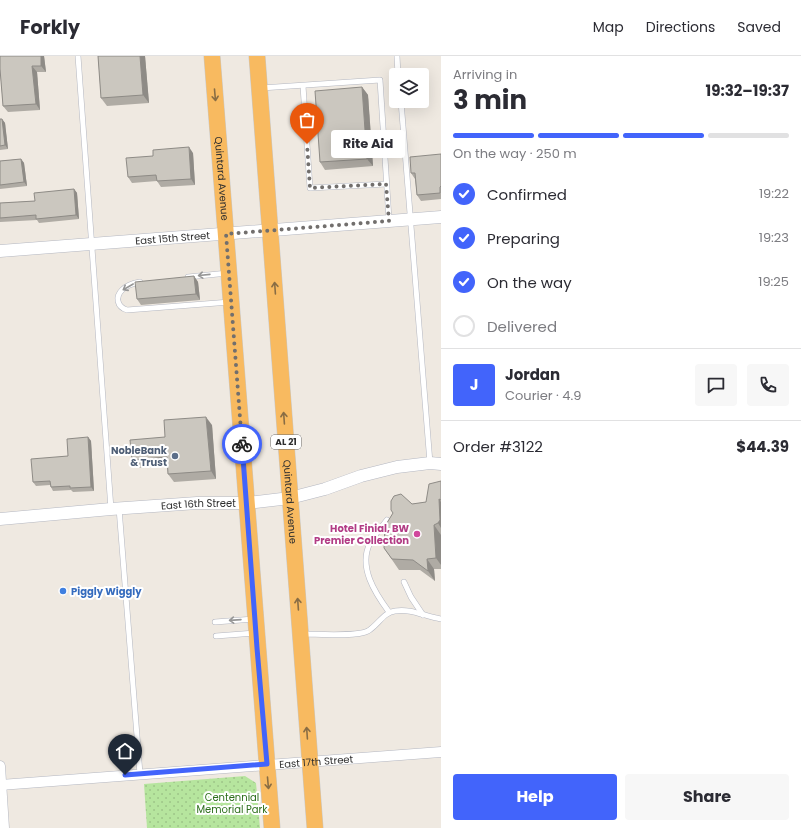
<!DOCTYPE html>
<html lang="en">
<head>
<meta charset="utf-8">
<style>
	body { margin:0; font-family:Poppins,sans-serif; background:#f7f7f7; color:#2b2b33; height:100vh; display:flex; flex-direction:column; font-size:15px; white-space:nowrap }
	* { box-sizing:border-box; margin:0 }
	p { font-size:13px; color:#7c7c81 }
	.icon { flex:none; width:22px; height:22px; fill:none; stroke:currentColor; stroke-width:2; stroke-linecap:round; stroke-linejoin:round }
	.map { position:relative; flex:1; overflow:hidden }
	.sheet { display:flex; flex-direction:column; background:#fff; width:360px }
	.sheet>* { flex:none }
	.controls { position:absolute; left:389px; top:12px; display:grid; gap:8px }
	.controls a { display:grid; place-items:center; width:40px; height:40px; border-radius:4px; background:#fff; box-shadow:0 4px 16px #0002; font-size:20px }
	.pin { position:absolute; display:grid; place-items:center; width:34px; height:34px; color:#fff; margin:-41px -17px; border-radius:50% 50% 50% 0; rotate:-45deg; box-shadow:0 0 4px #0007 }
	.pin .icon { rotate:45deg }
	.courier { position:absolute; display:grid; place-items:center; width:40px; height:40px; margin:-20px; border:3px solid #4264fb; border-radius:50%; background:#fff; color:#222; box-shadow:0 1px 5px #0007 }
	.bubble { position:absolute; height:28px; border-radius:4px; background:#fff; box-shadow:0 4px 16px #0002; font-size:13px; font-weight:700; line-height:28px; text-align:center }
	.overview em { font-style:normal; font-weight:700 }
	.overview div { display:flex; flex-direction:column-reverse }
	.overview { display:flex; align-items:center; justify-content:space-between; height:68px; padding:0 12px }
	h1 { font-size:26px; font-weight:700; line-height:30px }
	.bar { display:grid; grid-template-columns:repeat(4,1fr); gap:6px 4px; align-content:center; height:48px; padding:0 12px }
	.bar i { height:5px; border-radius:3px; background:#e1e1e2 }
	.bar .selected { background:#4264fb }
	.bar p { grid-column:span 4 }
	.line { display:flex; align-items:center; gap:10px; padding:0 12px; border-top:1px solid #e1e1e2 }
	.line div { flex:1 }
	.round { display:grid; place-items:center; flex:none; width:42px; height:42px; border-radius:4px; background:#f7f7f7 }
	ol { padding:0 12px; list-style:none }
	li { display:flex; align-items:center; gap:12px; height:44px }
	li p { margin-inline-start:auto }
	li .icon { padding:4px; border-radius:50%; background:#4264fb; color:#fff; stroke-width:4 }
	li:last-child { color:#7c7c81 }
	li i { width:22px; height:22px; border:2px solid #e1e1e2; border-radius:50% }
	.primary-button { display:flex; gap:8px; margin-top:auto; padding:8px 12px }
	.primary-button a { flex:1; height:46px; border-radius:4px; background:#4264fb; color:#fff; font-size:16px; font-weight:700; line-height:46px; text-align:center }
	.primary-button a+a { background:#f7f7f7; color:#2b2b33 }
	header { display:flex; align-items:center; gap:24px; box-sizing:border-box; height:56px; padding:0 20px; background:#fff; border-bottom:1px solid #e1e1e2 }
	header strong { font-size:19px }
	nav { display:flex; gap:22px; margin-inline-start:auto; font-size:14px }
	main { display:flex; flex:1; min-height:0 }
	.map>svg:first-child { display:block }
	.park { fill:url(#park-dots) }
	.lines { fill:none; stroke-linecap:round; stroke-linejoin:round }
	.service-casing { stroke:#b4b7c1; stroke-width:6 }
	.minor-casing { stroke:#b4b7c1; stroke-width:11 }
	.tertiary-casing { stroke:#b4b7c1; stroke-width:13 }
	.trunk-casing { stroke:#c9c9c9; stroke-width:17 }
	.service { stroke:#fff; stroke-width:5 }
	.minor { stroke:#fff; stroke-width:10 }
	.tertiary { stroke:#fff; stroke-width:12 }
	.trunk { stroke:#f8ba60; stroke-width:16 }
	.wall { fill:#afaba4 }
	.shaded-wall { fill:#8e8b86 }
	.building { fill:#cbc7bf; stroke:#8e8b86 }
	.oneway { stroke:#896d44 }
	.oneway2 { stroke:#969696 }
	.done { stroke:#726f6d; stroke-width:4; stroke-dasharray:0 7.2 }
	.route { stroke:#4264fb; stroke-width:5 }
	.service-dot { fill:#5c6f8a; stroke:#fff; stroke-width:1.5 }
	.hotel-dot { fill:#d1479c; stroke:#fff; stroke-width:1.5 }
	.shop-dot { fill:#3f7fe0; stroke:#fff; stroke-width:1.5 }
	.labels { text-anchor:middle; stroke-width:4; stroke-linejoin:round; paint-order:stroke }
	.shield { fill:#fff; stroke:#6d6d6d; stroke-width:1 }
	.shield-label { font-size:9px; font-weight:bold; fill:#2e2e2e }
	.street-label { font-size:10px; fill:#2e2e2e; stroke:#fff }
	.service-label { font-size:10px; font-weight:bold; fill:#4e5e75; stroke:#fff; text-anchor:end }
	.hotel-label { font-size:10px; font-weight:bold; fill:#b23c85; stroke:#fff; text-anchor:end }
	.shop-label { font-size:10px; font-weight:bold; fill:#366cbe; stroke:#fff; text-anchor:start }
	.park-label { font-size:10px; fill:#2c6e1b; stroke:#fff }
</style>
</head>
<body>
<header>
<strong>Forkly</strong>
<nav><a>Map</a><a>Directions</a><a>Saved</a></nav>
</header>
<main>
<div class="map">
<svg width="441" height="772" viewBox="0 0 441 772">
	<defs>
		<pattern id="park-dots" width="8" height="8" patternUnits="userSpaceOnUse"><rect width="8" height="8" fill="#b6e59e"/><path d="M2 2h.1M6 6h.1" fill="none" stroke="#9dc588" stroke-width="1.8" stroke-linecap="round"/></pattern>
	</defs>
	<rect width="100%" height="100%" fill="#efe9e1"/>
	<polygon class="park" points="245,720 256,727 260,772 147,772 144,728"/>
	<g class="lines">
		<g class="service-casing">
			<g id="service">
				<polyline points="78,0 111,453"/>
				<polyline points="397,0 398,19"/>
				<polyline points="303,30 310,132 386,128"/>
				<polyline points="261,32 380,24 389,164"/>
				<polyline points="401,45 430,407"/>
				<polyline points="188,221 228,217"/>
				<path d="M140,226C134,227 127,229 122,234C115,241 117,251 127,254L230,246"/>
				<polyline points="119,452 140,718"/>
				<path d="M387,464C382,471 374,479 370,487C358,511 375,537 389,556"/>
				<polyline points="404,526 411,541 423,559"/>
				<polyline points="215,566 254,563"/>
				<path d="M303,578C318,578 356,581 368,575C378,569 384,556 395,555C411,552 426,561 441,563"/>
				<polyline points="216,580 255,577"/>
			</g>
		</g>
		<g class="minor-casing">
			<g id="minor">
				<polyline points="0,710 4,772"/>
				<path id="s1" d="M0,729L441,696"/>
			</g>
		</g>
		<g class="tertiary-casing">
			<g id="tertiary">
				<path id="s2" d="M0,195L441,161"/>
				<path id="s3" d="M0,463L111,453L197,447H247L290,442L325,433L361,420L397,411L430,407L441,408"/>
			</g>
		</g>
		<g class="trunk-casing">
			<g id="trunk">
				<path id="s4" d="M212,0C234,257 250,515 272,772"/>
				<path id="s5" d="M257,0L315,772"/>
			</g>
		</g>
		<use href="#service" class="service"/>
		<use href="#minor" class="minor"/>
		<use href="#tertiary" class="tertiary"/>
		<use href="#trunk" class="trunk"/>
	</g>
	<g class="wall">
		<polygon points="44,0 46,16 37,16 40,54 8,56 3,50 0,13"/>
		<polygon points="98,0 145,0 149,47 107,50 101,42"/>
		<polygon points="362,31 368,39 373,110 325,114 320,106"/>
		<polygon points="0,63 2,63 5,67 8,93 0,94"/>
		<polygon points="193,97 195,129 161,131 157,125 132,127 128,121"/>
		<polygon points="441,98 441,143 421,145 417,139 415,123 411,117"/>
		<polygon points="21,103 24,107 27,130 0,133 0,105"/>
		<polygon points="74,133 77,137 79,163 39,167 37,164 0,166 0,147 35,145"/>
		<polygon points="194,220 198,226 200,244 141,249 137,243"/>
		<polygon points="212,369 216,423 174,426 168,418 167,409 137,412 132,404 165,381"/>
		<polygon points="88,381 91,385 94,435 73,436 71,434 53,435 50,429 36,430 33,426 68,400"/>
		<polygon points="441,425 441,513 434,513 435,525 420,514 399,514 384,492 412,448 426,446"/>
	</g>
	<g class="shaded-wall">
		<polygon points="41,0 44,0 46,16 41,10"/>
		<polygon points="140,0 145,0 149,47 143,39"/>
		<polygon points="32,10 37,16 40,54 36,48"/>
		<polygon points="362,31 368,39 373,110 367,103"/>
		<polygon points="2,63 5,67 8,93 5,89"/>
		<polygon points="189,91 193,97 195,129 191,123"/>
		<polygon points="21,103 24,107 27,130 24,126"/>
		<polygon points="74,133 77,137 79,163 76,159"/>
		<polygon points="194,220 198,226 200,244 196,238"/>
		<polygon points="206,361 212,369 216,423 211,415"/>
		<polygon points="88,381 91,385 94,435 91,431"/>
		<polygon points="439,443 441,446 441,472 438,467"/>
		<polygon points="434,469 441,479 441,509 436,502"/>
		<polygon points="427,503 434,513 435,525 428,515"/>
	</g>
	<g class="building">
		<polygon points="0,0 41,0 41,10 32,10 36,48 3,50 0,13"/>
		<polygon points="98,0 140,0 143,39 101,42"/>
		<polygon points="362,31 367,103 320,106 315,35"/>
		<polygon points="0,63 2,63 5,89 0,90"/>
		<polygon points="189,91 191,123 157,125 156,119 128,121 126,102 153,100 153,94"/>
		<polygon points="441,98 441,130 440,131 440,137 417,139 415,117 411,117 410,101"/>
		<polygon points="21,103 24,126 0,129 0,105"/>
		<polygon points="74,133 76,159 36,163 36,159 0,162 0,147 35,145 34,137"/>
		<polygon points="194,220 196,238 137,243 135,226"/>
		<polygon points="206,361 211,415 168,418 167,401 132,404 130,384 165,381 164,364"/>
		<polygon points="88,381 91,431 70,432 70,430 51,431 50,425 33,426 31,403 68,400 67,383"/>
		<polygon points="441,425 441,444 439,443 440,464 438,467 434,469 436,502 427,503 428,515 413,504 392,503 384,492 385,470 393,457 391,454 391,445 394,440 401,438 412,448 426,446 429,428"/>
	</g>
	<defs><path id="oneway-shaft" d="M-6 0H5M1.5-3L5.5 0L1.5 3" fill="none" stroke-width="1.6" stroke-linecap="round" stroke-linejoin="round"/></defs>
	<g class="oneway">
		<use href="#oneway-shaft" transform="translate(215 39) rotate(85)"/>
		<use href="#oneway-shaft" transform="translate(275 232) rotate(-94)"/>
		<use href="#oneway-shaft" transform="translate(284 362) rotate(-94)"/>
		<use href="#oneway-shaft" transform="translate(298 548) rotate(-94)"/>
		<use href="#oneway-shaft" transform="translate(307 677) rotate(-94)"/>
		<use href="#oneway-shaft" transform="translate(268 727) rotate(85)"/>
	</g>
	<g class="oneway2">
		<use href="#oneway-shaft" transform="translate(204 219) rotate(174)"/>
		<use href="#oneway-shaft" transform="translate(128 231) rotate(150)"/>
		<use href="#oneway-shaft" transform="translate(235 564) rotate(176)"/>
	</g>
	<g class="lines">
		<polyline class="done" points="242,388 226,178 389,165 386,128 310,132 307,88"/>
		<polyline class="route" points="125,719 267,708 257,592 242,388"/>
	</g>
	<circle class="service-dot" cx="175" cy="400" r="4"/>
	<circle class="hotel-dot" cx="417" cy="478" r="4"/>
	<circle class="shop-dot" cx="63" cy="535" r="4"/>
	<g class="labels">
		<rect class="shield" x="271" y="379" width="30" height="14" rx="3"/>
		<g class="shield-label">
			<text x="286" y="389">AL 21</text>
		</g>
		<g class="street-label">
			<text dy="4" stroke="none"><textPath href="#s4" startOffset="123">Quintard Avenue</textPath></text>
			<text dy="4" stroke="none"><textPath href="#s2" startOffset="173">East 15th Street</textPath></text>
			<text dy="4" stroke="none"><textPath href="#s5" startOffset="447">Quintard Avenue</textPath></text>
			<text dy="4" stroke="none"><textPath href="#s3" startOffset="199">East 16th Street</textPath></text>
			<text dy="4" stroke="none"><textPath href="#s1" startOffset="317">East 17th Street</textPath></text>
		</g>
		<g class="service-label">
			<text x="167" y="398">NobleBank<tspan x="167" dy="12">&amp; Trust</tspan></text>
		</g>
		<g class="hotel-label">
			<text x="409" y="476">Hotel Finial, BW<tspan x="409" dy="12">Premier Collection</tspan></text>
		</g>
		<g class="shop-label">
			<text x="71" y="539">Piggly Wiggly</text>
		</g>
		<g class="park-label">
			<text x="232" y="745">Centennial<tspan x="232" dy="12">Memorial Park</tspan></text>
		</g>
	</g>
</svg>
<div class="controls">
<a><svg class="icon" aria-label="layers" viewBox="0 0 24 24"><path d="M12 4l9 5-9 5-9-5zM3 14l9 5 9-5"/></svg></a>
</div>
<div class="pin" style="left:307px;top:88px;background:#ea580c"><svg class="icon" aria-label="bag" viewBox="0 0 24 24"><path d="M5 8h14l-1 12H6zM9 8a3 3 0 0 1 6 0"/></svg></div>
<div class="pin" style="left:125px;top:719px;background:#1f2937"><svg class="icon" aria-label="home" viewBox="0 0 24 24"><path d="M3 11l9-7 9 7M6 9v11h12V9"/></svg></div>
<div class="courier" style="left:242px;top:388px"><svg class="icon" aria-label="bike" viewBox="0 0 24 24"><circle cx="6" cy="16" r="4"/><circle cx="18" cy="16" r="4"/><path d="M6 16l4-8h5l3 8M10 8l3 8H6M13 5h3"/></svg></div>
<div class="bubble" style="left:331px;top:74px;width:74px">Rite Aid</div>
</div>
<section class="sheet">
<div class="overview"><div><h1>3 min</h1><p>Arriving in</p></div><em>19:32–19:37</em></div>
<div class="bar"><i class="selected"></i><i class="selected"></i><i class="selected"></i><i></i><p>On the way · 250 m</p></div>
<ol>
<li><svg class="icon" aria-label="check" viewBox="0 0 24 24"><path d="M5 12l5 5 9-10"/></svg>Confirmed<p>19:22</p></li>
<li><svg class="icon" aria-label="check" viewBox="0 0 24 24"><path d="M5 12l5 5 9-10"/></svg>Preparing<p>19:23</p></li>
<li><svg class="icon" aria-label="check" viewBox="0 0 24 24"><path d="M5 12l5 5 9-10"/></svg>On the way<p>19:25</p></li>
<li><i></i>Delivered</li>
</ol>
<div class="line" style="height:72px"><b class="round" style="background:#4264fb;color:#fff">J</b><div><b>Jordan</b><p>Courier · 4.9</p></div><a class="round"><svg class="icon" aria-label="chat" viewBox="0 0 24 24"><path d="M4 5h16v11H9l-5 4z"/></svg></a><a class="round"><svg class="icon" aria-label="phone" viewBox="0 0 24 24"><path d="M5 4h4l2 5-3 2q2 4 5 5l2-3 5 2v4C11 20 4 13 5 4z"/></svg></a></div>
<div class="line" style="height:52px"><div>Order #3122</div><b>$44.39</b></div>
<div class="primary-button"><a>Help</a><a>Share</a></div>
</section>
</main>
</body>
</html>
